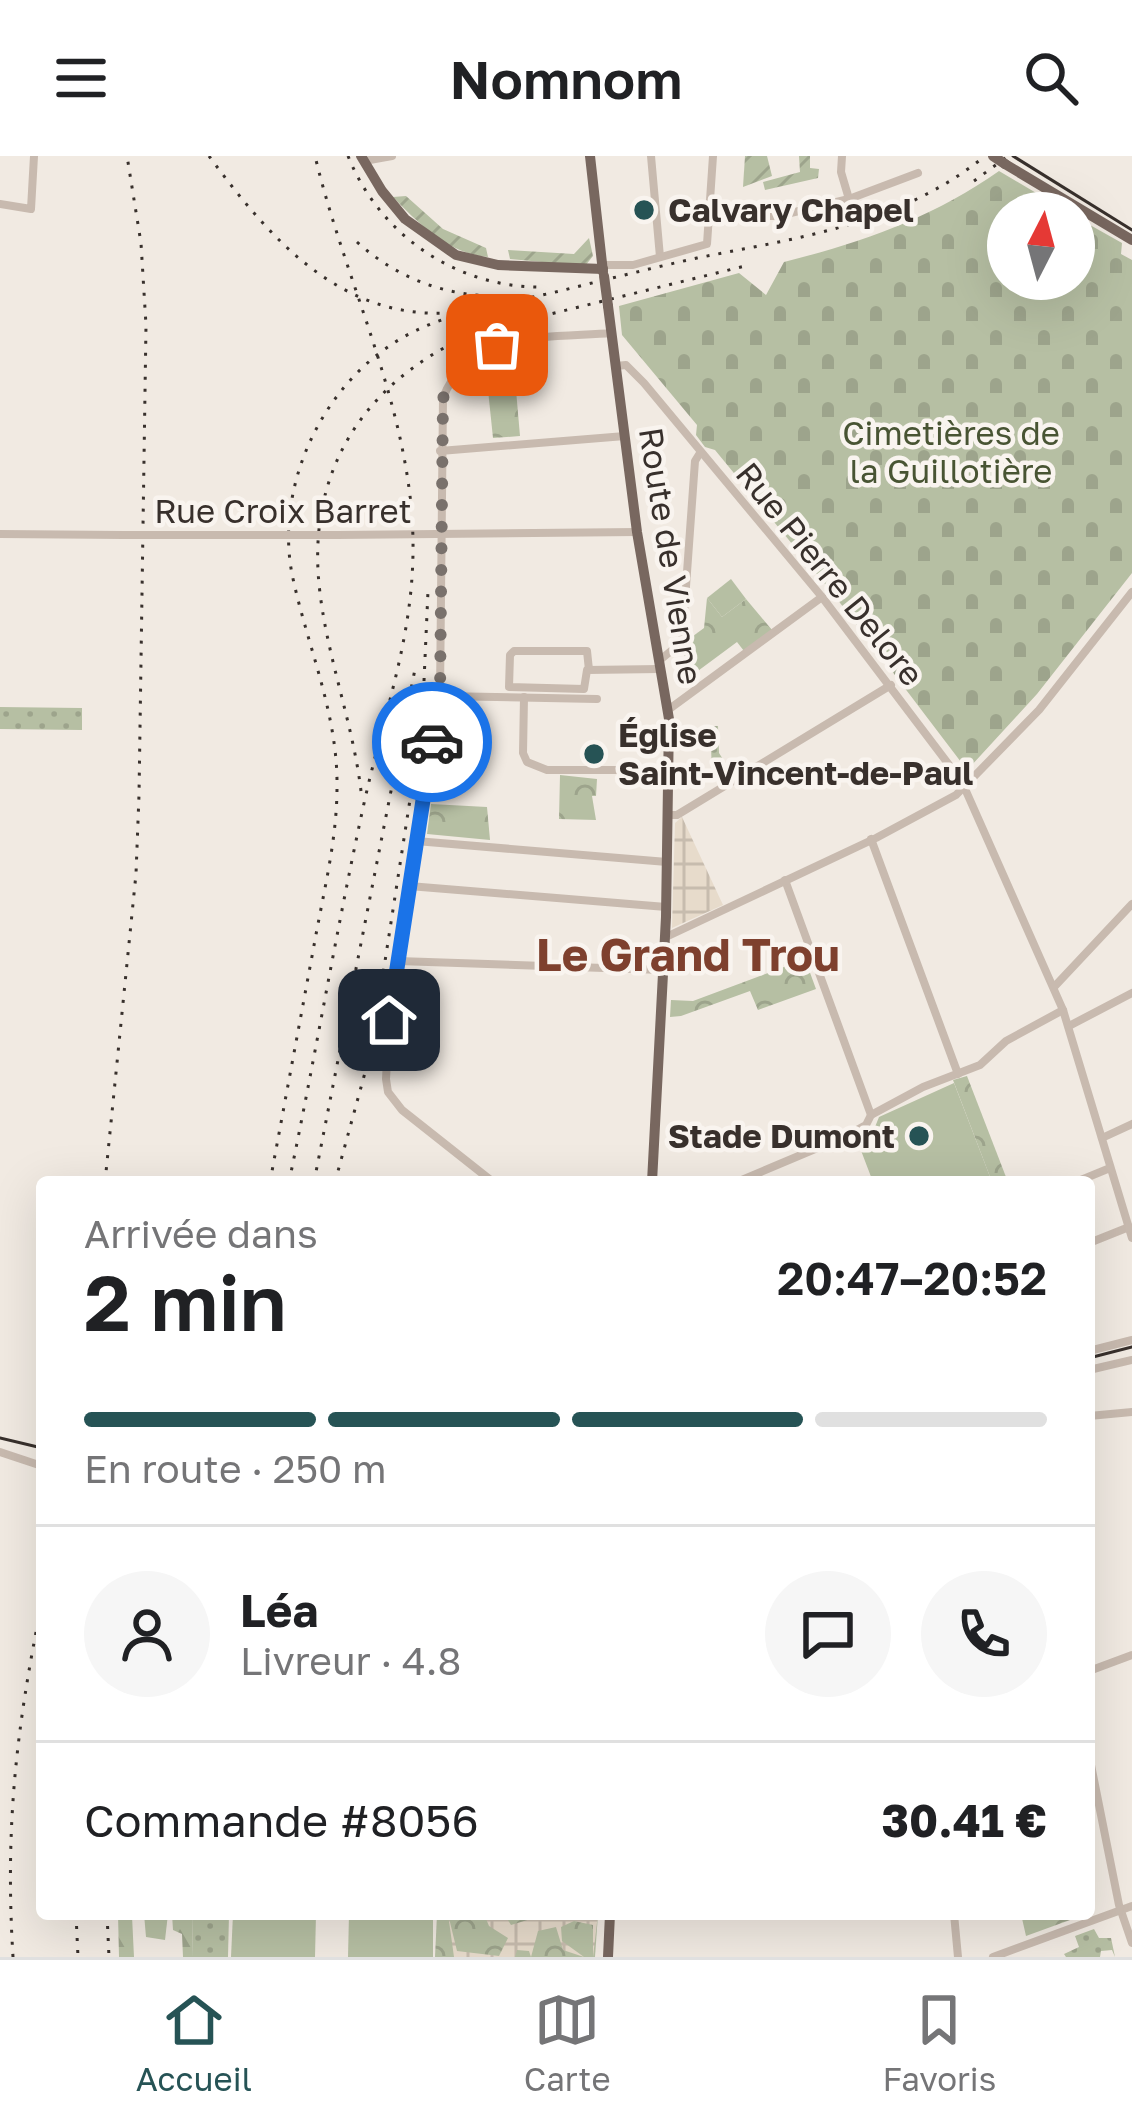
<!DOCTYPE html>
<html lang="fr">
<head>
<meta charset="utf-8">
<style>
	body { margin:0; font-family:"Golos Text",sans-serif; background:#f6f6f6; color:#202124; height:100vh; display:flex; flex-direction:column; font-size:45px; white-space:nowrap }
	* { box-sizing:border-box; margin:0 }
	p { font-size:39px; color:#757577 }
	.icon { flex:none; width:66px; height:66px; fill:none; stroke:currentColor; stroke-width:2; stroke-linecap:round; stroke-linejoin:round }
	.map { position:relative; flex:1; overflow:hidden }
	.details { position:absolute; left:36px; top:1020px; width:1059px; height:744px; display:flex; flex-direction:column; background:#fff; border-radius:12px; box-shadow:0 12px 48px #0002 }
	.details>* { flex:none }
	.needle { width:78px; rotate:6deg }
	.fabs { position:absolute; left:987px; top:36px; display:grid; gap:24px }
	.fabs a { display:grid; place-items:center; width:108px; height:108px; border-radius:50%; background:#fff; box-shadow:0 12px 48px #0002; font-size:60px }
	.pin { position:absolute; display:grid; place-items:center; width:102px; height:102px; color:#fff; margin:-51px; border-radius:24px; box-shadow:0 6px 18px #0006 }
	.courier { position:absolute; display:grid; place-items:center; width:120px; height:120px; margin:-60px; border:9px solid #1a73e8; border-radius:50%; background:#fff; color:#222; box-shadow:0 3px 15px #0007 }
	.head em { font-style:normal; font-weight:600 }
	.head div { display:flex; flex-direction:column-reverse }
	.head { display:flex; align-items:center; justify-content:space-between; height:204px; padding:0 48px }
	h1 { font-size:78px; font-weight:600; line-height:90px }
	.bar { display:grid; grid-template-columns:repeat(4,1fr); gap:18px 12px; align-content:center; height:144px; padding:0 48px }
	.bar i { height:15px; border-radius:9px; background:#e0e0e0 }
	.bar .on { background:#265355 }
	.bar p { grid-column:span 4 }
	.line { display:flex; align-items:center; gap:30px; padding:0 48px; border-top:3px solid #e0e0e0 }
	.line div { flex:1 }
	.round { display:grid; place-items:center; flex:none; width:126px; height:126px; border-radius:63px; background:#f6f6f6 }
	header { display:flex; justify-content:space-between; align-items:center; height:156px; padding:0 48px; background:#fff; font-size:54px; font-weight:600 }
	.dock { display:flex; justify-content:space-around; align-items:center; height:168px; border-top:3px solid #e0e0e0; background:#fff; font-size:33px; color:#757577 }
	.dock a { display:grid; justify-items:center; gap:6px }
	.dock .on { color:#265355 }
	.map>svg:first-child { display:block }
	.grass { fill:url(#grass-dots) }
	.forest { fill:url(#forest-firs) }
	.cemetery { fill:url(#cemetery-stones) }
	.park { fill:url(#park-crowns) }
	.garden { fill:url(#garden-furrows) }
	.pitch { fill:#b6bfa3 }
	.plaza { fill:url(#plaza-grid) }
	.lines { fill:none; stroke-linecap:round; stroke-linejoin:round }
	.minor { stroke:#c8baaf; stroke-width:8 }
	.major { stroke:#78675f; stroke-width:10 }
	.tram { stroke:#38302c; stroke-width:3 }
	.rail { stroke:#38302c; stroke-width:3; stroke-dasharray:3 9; stroke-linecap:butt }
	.minor-bridge { stroke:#c8baaf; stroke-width:8 }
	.major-bridge { stroke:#78675f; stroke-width:10 }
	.done { stroke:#79716c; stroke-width:12; stroke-dasharray:0 21.6 }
	.route { stroke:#1a73e8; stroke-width:15 }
	.poi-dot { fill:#265355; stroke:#f9f4ef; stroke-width:4.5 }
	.labels { text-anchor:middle; stroke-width:9; stroke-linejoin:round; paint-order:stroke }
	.poi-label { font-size:33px; font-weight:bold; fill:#38302c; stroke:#f9f4ef; text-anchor:start }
	.park-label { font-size:33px; fill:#485433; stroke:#f9f4ef }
	.street-label { font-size:33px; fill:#38302c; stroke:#f9f4ef }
	.district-label { font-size:45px; font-weight:bold; fill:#7e402e; stroke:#f9f4ef }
</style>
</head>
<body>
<header><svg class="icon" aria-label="menu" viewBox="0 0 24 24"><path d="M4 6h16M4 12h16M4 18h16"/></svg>Nomnom<svg class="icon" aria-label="search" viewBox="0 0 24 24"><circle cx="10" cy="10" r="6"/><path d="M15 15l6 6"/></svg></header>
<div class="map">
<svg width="1132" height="1801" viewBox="0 0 1132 1801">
	<defs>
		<pattern id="grass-dots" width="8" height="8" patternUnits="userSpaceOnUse" patternTransform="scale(3)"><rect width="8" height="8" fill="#b6bfa3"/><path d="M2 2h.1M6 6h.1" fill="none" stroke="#9da48c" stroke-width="1.8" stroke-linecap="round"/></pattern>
		<pattern id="forest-firs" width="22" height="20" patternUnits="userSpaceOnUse" patternTransform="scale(3)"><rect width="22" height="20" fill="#b6bfa3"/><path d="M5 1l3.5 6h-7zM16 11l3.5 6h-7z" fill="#9da48c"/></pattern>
		<pattern id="cemetery-stones" width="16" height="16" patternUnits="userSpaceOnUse" patternTransform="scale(3)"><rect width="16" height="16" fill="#b6bfa3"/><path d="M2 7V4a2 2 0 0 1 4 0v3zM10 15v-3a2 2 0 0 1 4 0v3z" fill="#9da48c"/></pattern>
		<pattern id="park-crowns" width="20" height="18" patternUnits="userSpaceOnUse" patternTransform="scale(3)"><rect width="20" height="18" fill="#b6bfa3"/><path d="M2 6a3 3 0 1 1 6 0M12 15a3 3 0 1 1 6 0" fill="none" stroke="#9da48c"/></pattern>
		<pattern id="garden-furrows" width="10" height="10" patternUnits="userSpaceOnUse" patternTransform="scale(3)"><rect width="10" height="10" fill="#b6bfa3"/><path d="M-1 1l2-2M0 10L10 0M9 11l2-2" fill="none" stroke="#9da48c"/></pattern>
		<pattern id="plaza-grid" width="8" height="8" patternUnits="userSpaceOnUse" patternTransform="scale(3)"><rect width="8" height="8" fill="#e7dbcb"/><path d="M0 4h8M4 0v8" fill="none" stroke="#c7bcae"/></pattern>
	</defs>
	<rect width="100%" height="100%" fill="#f1eae2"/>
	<g class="grass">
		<polygon points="0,551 82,552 82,574 0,573"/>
		<polygon points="718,570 719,597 726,608 712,616 711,591 702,588 702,571"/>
		<polygon points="193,1758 229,1758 228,1801 192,1801"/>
		<polygon points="1094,1773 1099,1782 1111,1782 1115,1801 1112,1794 1101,1795 1100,1801 1066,1801 1064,1798 1079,1791 1075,1780"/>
	</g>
	<g class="forest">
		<polygon points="118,1758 138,1758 132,1760 134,1801 119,1801"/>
		<polygon points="144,1758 168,1758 165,1784 146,1781"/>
		<polygon points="172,1758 193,1758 192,1801 183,1801 182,1778 173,1774"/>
	</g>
	<path class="cemetery" d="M999,15L1070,57H1008V123H1074V60L1122,87L1121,98L1132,104V417L1037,538L970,611L964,610L834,439L715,294L705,291L696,279L697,269L622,179L619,150L739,117L766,139L784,106C863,86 932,62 999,15Z"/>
	<g class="park">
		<polygon points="488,234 516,234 520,280 493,282"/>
		<polygon points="707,442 722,461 746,443 772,474 744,495 737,486 683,526 684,514 689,511 684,504 685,486 704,472"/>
		<polygon points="560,619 597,623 596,640 592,640 596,664 559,663"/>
		<polygon points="431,648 487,651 490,684 427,678"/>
		<polygon points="805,803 816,833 758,854 750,835 681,860 670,861 671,844 693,845"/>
		<polygon points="967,920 1006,1021 992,1026 953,924"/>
		<polygon points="437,1758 598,1758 595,1801 435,1801"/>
		<polygon points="1021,1758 1068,1758 1070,1764 1026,1780"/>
	</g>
	<g class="garden">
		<polygon points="745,0 767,0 772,20 743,31"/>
		<polygon points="799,0 810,0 810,12 819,13 818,22 765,34 763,26 800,16"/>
		<path d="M406,40L443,73L486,92L488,101C449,98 419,68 393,41Z"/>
		<polygon points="589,82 593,100 585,110 510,103 508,94 574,98"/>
	</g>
	<g class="pitch">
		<polygon points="731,423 746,443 722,461 707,442"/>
		<polygon points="954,927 992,1026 873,1026 857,984 873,976 879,961"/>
		<polygon points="233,1758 316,1758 315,1801 231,1801"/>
		<polygon points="349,1758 433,1758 433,1801 348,1801"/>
	</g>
	<g class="plaza">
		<polygon points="682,661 723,749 672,772 675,667"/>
		<polygon points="448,1758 457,1795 499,1800 508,1782 489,1770 484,1758 504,1758 511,1769 547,1758 598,1758 593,1801 593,1769 574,1765 561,1771 562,1785 584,1801 563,1794 556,1771 538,1775 531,1801 529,1795 517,1794 515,1801 454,1801"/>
	</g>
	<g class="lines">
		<g class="minor">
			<polyline points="651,0 660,101"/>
			<polyline points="842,0 841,16 849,43"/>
			<polyline points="364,5 392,0"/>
			<polyline points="0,48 31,53 34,0"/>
			<polyline points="710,60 778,60 849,43 918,17"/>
			<polyline points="603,109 633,109 707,88 713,0"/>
			<polyline points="616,210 626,209 644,227 822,441 962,626 1063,854 1132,1082"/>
			<polyline points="440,295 625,280"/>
			<polyline points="0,378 123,379"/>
			<polyline points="338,379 637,376"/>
			<polyline points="660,504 682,486 695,305 700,297"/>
			<polyline points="589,514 587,495 514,495 510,499 509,531 584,533 587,514 660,513"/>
			<polyline points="440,540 597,543"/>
			<polyline points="524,541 523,597 527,606 547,614 668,614"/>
			<polyline points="668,554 822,441"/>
			<polyline points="669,659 677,659 891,529"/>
			<polyline points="871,683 958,918"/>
			<polyline points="416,685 667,706"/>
			<polyline points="785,724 871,959"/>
			<polyline points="409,730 666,751"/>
			<polyline points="666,781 876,682 956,639 1039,554 1132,436"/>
			<polyline points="398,805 663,814"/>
			<polyline points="1055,830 1132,748"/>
			<polyline points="1069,870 1132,837"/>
			<polyline points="1102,982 1132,968"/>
			<path d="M493,1026L402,954L388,936L386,923L390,851L440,540L443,242C469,173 550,182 612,177"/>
			<polyline points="737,1026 846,980 866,969 871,959 923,931 980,909 1006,885 1063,854"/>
			<polyline points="1076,1026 1110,1012"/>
			<polyline points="1089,1087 1129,1071"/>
			<polyline points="1089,1195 1132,1184"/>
			<polyline points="1089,1214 1132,1204"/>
			<polyline points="1089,1260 1132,1256"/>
			<polyline points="0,1296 42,1310"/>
			<polyline points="1089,1515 1132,1499"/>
			<polyline points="1089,1599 1119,1749 1132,1787"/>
			<polyline points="954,1758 958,1801"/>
			<polyline points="993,1801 1132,1750"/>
		</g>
		<g class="major">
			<polyline points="361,0 382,35 405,63 456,99 498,109 603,113"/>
			<polyline points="590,0 603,116"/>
			<polyline points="1005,8 1132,84"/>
			<polyline points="608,150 637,376 669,563 666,761 652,1026"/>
			<polyline points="608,1801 610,1758"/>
		</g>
		<g class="tram">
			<polyline points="1013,0 1132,74"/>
			<polyline points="1089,1202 1132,1191"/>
			<polyline points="0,1282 42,1292"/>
		</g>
		<g class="rail">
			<path d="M209,0C268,80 338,163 449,157"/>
			<path d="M348,0C380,80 458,133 545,131"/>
			<polyline points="974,25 1008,0"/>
			<path d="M357,86C398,123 447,141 502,140"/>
			<polyline points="506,169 745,110"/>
			<polyline points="424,525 428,435"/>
			<path d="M361,635C353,568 328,504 320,437C302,293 389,198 522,160"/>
			<polyline points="105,1026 136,718 139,639 146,169 141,87 127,0"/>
			<path d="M270,1026C285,945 300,865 315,784C324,734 337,683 337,631C338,557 307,490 292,418C274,324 328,217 415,175C460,153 515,146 564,134C608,123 652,112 697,102C798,82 902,68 985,0"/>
			<path d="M289,1026C315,902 336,776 363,652C386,545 422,463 411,349C399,229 343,117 315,0"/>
			<polyline points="314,1026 416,508"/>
			<polyline points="335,1026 366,913 377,857 420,579"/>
			<polyline points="76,1758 78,1801"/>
			<polyline points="107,1758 109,1801"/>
			<path d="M13,1801C5,1671 16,1573 42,1446"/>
		</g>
		<polyline class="minor-bridge" points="123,379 338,379"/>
		<g class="major-bridge">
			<polyline points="993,0 1005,8"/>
			<polyline points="604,120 608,150"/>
		</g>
	</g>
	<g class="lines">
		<polyline class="done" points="432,586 440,539 443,242 461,210 497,189"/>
		<polyline class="route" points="389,864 432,586"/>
	</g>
	<g class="poi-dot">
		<circle cx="644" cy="54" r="12"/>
		<circle cx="594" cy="598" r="12"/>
		<circle cx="919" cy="980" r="12"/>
	</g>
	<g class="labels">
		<g class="poi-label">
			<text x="668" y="66">Calvary Chapel</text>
			<text x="618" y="591">Église<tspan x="618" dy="38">Saint-Vincent-de-Paul</tspan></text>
			<text x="895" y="992" text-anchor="end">Stade Dumont</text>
		</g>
		<g class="park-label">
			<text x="951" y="289">Cimetières de<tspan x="951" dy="38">la Guillotière</tspan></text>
		</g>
		<g class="street-label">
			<text x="283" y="367">Rue Croix Barret</text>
			<text transform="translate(671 400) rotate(81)" y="12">Route de Vienne</text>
			<text transform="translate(830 418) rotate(51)" y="12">Rue Pierre Delore</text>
		</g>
		<g class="district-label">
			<text x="688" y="815">Le Grand Trou</text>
		</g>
	</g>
</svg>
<div class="fabs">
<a><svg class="needle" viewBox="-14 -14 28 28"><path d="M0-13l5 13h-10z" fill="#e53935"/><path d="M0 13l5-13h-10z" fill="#757577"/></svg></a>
</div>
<div class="pin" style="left:497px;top:189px;background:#ea580c"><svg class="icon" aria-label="bag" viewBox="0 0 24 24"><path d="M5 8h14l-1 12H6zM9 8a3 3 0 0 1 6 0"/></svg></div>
<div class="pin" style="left:389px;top:864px;background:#1f2937"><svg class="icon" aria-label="home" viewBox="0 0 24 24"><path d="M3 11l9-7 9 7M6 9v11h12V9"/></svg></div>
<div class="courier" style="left:432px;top:586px"><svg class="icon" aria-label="car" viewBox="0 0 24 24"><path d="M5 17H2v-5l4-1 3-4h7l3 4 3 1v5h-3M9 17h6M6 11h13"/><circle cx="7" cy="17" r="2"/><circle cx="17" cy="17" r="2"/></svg></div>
<section class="details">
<div class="head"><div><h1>2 min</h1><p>Arrivée dans</p></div><em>20:47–20:52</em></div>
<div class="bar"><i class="on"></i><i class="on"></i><i class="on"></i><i></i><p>En route · 250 m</p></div>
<div class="line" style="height:216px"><a class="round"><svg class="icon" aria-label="person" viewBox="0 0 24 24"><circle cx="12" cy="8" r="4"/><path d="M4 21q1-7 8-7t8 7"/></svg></a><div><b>Léa</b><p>Livreur · 4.8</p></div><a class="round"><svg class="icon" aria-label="chat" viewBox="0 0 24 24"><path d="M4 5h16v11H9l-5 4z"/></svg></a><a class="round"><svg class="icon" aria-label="phone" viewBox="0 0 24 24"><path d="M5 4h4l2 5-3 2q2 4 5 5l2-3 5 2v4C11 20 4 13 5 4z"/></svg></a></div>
<div class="line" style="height:156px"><div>Commande #8056</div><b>30.41 €</b></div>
</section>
</div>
<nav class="dock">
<a class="on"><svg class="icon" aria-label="home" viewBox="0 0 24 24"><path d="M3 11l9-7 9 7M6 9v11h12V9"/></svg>Accueil</a>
<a><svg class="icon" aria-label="map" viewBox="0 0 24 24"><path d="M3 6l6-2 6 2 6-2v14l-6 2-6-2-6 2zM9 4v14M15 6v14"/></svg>Carte</a>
<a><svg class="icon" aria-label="saved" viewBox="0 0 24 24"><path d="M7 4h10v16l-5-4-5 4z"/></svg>Favoris</a>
</nav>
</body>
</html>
